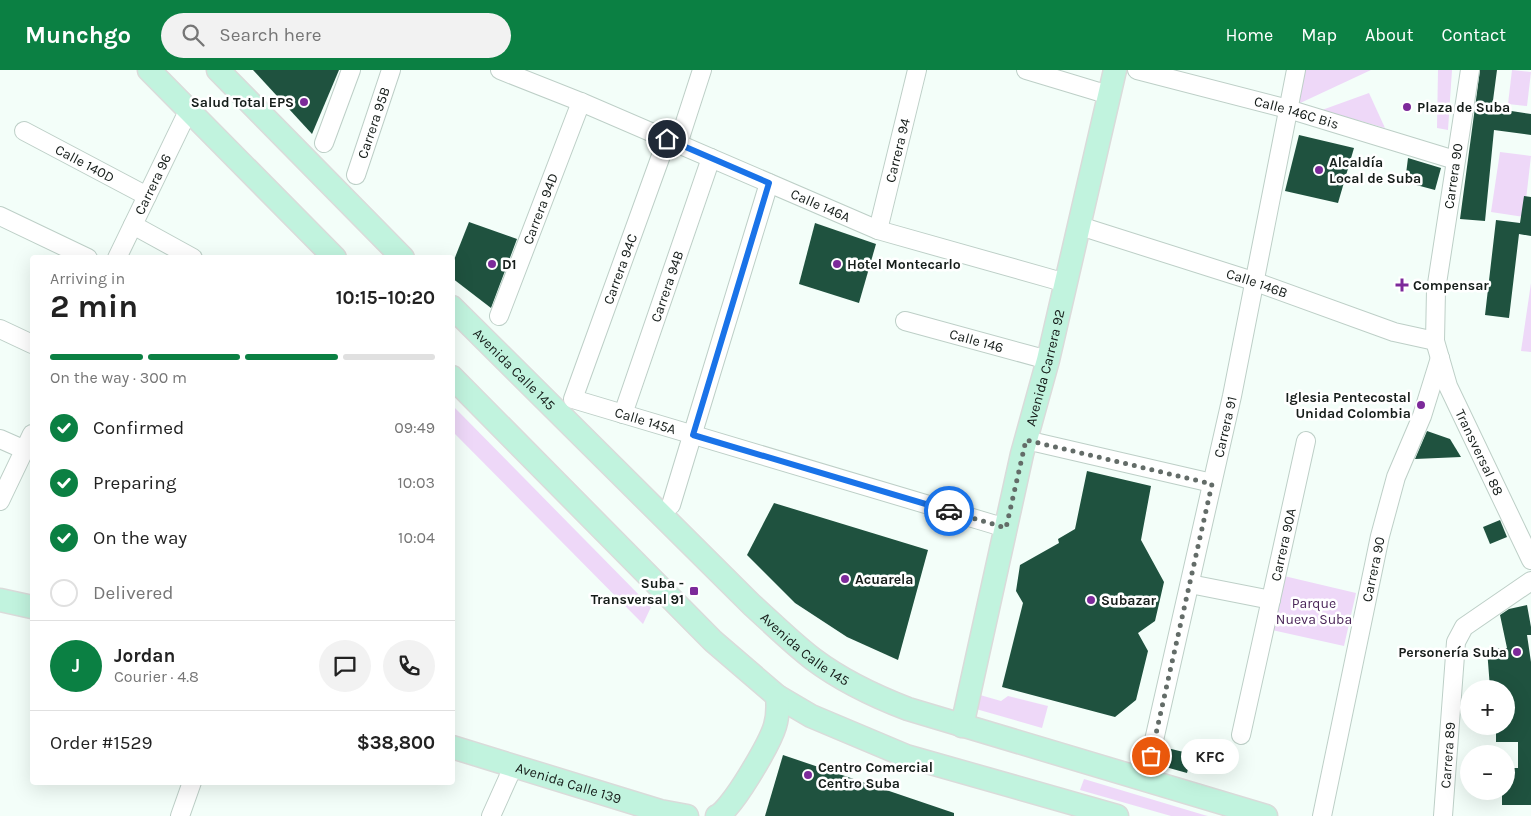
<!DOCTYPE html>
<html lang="en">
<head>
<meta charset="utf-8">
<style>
	body { margin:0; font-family:Karla,sans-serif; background:#f2f2f2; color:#222; height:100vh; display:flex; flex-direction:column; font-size:19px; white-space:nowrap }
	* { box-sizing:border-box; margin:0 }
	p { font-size:16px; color:#767676 }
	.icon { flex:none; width:28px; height:28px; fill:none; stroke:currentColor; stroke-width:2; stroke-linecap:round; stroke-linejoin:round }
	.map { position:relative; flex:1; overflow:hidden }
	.drawer { position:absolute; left:30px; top:185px; width:425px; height:530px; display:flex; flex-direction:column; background:#fff; border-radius:5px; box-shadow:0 5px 20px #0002 }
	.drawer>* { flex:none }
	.fabs { position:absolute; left:1460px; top:610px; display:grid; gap:10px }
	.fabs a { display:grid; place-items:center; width:55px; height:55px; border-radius:50%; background:#fff; box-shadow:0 5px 20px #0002; font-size:25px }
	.pin { position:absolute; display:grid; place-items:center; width:42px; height:42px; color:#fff; margin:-21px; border:2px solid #fff; border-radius:50%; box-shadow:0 1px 5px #0007 }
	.courier { position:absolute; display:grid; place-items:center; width:50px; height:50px; margin:-25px; border:4px solid #1a73e8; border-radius:50%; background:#fff; color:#222; box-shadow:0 1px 6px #0007 }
	.bubble { position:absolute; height:35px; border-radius:18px; background:#fff; box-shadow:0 5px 20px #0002; font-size:16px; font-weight:700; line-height:35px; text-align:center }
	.overview em { font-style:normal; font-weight:700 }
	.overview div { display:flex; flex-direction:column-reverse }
	.overview { display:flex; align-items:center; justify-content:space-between; height:85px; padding:0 20px }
	h1 { font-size:32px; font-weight:700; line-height:38px }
	.bar { display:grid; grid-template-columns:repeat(4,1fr); gap:8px 5px; align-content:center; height:60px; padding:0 20px }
	.bar i { height:6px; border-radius:4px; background:#e0e0e0 }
	.bar .selected { background:#0b8043 }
	.bar p { grid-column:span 4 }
	.line { display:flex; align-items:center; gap:12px; padding:0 20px; border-top:1px solid #e0e0e0 }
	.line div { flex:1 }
	.round { display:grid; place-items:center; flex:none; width:52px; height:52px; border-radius:26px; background:#f2f2f2 }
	ol { padding:0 20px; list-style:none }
	li { display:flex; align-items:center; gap:15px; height:55px }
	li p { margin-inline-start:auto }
	li .icon { padding:5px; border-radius:50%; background:#0b8043; color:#fff; stroke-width:4 }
	li:last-child { color:#767676 }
	li i { width:28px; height:28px; border:2px solid #e0e0e0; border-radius:50% }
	header { display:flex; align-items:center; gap:30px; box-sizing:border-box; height:70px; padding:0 25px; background:#0b8043; color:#fff }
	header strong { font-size:24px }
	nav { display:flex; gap:28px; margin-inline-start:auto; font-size:18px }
	.search { width:350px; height:45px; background:#f2f2f2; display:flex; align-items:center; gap:12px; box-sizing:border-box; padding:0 18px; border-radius:28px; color:#767676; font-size:19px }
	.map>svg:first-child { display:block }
	.green { fill:#eed8f8 }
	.building { fill:#1f523f }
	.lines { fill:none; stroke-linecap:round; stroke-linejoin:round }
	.minor-casing { stroke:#bdcfc7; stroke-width:20 }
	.major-casing { stroke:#dadbda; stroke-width:25 }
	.minor { stroke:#fff; stroke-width:18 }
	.major { stroke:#c1f3de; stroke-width:22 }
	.done { stroke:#636c68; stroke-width:5; stroke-dasharray:0 9 }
	.route { stroke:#1a73e8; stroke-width:6 }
	.poi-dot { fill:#7c2a9a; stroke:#fff; stroke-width:2 }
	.labels { text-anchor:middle; stroke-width:5; stroke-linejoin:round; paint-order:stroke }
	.poi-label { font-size:14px; font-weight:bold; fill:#161d1a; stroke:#fff; text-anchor:start }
	.street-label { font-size:14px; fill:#161d1a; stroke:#fff }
	.park-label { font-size:14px; fill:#4b2659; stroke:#fff }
</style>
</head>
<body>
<header>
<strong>Munchgo</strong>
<div class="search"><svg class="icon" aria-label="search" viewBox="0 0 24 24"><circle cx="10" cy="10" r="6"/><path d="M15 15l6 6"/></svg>Search here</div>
<nav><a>Home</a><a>Map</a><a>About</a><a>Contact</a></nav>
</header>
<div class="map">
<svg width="1531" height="746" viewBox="0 0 1531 746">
	<rect width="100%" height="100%" fill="#f3fef9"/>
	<g class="green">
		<polygon points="1304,0 1371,0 1296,35"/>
		<polygon points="1438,0 1452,0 1448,60 1437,58"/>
		<polygon points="1512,0 1531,2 1527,36 1508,34"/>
		<polygon points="1369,23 1385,58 1322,40"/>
		<polygon points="1500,82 1531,86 1524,147 1491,142"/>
		<polygon points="1531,213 1531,282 1521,281"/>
		<polygon points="453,336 651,537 643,554 453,362"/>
		<polygon points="1284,506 1356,523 1344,576 1272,560"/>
		<polygon points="980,625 1001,631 1008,626 1048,636 1042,658 976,639"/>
		<polygon points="1084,709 1204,745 1208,746 1171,746 1080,720"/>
	</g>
	<g class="building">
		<polygon points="253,0 339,0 312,64"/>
		<polygon points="1480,0 1497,0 1492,38 1531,44 1531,65 1494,60 1485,151 1460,149"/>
		<polygon points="1299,65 1354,78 1338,133 1285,121"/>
		<polygon points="1408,88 1441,98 1435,120 1405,112"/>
		<polygon points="1524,126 1531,127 1531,166 1519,164 1509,248 1485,245 1496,150 1520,153"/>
		<polygon points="469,152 517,169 491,238 452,208 452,195"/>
		<polygon points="815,153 876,174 859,233 799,214"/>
		<polygon points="1427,361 1450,369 1461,387 1415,389"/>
		<polygon points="1087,401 1151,416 1141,470 1164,512 1155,551 1138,563 1148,581 1136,630 1115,647 1002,617 1023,533 1016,521 1020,495 1059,473 1058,469 1075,459"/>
		<polygon points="774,433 928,480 898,590 847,567 795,533 747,485"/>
		<polygon points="1500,450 1507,467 1490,474 1483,457"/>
		<polygon points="1527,535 1531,557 1531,565 1527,565 1531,592 1531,735 1502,735 1502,721 1506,721 1506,698 1518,698 1518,672 1496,672 1496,656 1506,656 1506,618 1490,618 1487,579 1507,578 1500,545 1509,539"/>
		<polygon points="1167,678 1192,684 1187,703 1162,696"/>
		<polygon points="783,685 954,743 954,746 765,746"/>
	</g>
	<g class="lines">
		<g class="minor-casing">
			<g id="minor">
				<path id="s1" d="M500,0L581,32L878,160L1066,213"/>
				<polyline points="1026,0 1109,25"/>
				<path id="s2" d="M1137,0L1288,39L1455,90"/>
				<path id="s3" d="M1470,0L1436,220L1435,271L1448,316L1531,490"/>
				<path id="s4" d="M24,61L147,126"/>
				<path id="s5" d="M667,69L573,329L1006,458"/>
				<polyline points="324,73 351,0"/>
				<polyline points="678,74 702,0"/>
				<path id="s6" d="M356,105L391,0"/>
				<polyline points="0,146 88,188"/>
				<polyline points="133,155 193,188"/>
				<path id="s7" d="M1080,156L1253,211L1394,262L1435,271"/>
				<path id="s8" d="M878,160L917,0"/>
				<path id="s9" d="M117,188L189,39"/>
				<path id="s10" d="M499,246L581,32"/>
				<path id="s11" d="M905,251L1048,290"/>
				<polyline points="0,259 32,274"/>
				<path id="s12" d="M623,344L711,88"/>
				<polyline points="0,369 25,380"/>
				<polyline points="1026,370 1212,413"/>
				<polyline points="0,431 32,364"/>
				<polyline points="671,435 769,113"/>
				<polyline points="1190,514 1271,530"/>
				<path id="s13" d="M1241,665L1306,371"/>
				<path id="s14" d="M1145,710L1232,326L1296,0"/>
				<polyline points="180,746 192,712"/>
				<polyline points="491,746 513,697"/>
				<path id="s15" d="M1322,746L1380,466L1396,407L1422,346L1440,288"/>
				<path id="s16" d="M1443,746L1456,572L1464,557L1531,511"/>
			</g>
		</g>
		<g class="major-casing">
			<g id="major">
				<polyline points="149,0 335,188"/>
				<polyline points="218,0 403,188"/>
				<path id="s17" d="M452,237L752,535C772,553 791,572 813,589C841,610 874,626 908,639L1266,746"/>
				<polyline points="452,307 713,571 777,626 811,646 906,686 1117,746"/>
				<polyline points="0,530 32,537"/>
				<path id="s18" d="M962,656L1022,384L1048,290L1115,0"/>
				<path id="s19" d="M452,677L660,741L687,746"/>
				<path d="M717,746C731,741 770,673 775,656C778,646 778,636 777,626"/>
			</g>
		</g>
		<use href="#minor" class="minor"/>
		<use href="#major" class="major"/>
	</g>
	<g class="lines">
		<polyline class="done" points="949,441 1006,458 1026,370 1212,414 1151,686"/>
		<polyline class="route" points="667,69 769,113 693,365 949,441"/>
	</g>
	<g class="poi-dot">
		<circle cx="304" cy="32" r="5"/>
		<circle cx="1407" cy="37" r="5"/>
		<circle cx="1319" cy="100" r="5"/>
		<circle cx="492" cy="194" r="5"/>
		<circle cx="837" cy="194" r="5"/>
		<path d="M1399.5 207.5h5v5h5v5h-5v5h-5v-5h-5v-5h5z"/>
		<circle cx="1421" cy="335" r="5"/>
		<circle cx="845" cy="509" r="5"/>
		<rect x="689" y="516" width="10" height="10" rx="2.5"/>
		<circle cx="1091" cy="530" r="5"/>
		<circle cx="1517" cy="582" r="5"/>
		<circle cx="808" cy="705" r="5"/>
	</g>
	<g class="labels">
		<g class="poi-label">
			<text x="294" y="37" text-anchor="end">Salud Total EPS</text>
			<text x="1417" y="42">Plaza de Suba</text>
			<text x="1329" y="97">Alcaldía<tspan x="1329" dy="16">Local de Suba</tspan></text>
			<text x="502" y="199">D1</text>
			<text x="847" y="199">Hotel Montecarlo</text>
			<text x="1413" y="220">Compensar</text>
			<text x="1411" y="332" text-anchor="end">Iglesia Pentecostal<tspan x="1411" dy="16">Unidad Colombia</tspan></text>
			<text x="855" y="514">Acuarela</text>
			<text x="684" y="518" text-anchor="end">Suba -<tspan x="684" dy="16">Transversal 91</tspan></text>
			<text x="1101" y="535">Subazar</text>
			<text x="1507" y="587" text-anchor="end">Personería Suba</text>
			<text x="818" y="702">Centro Comercial<tspan x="818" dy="16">Centro Suba</tspan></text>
		</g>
		<g class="street-label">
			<text dy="5" stroke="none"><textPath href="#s2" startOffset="165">Calle 146C Bis</textPath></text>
			<text dy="5" stroke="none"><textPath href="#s6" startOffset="55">Carrera 95B</textPath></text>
			<text dy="5" stroke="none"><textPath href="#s8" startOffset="82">Carrera 94</textPath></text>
			<text dy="5" stroke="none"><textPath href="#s4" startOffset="69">Calle 140D</textPath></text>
			<text transform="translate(1453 106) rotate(-82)" y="5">Carrera 90</text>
			<text dy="5" stroke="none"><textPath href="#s9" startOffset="82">Carrera 96</textPath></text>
			<text dy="5" stroke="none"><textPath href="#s1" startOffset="348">Calle 146A</textPath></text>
			<text dy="5" stroke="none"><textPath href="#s10" startOffset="115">Carrera 94D</textPath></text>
			<text transform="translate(620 199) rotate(-70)" y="5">Carrera 94C</text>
			<text dy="5" stroke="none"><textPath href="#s7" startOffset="186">Calle 146B</textPath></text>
			<text dy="5" stroke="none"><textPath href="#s12" startOffset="135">Carrera 94B</textPath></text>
			<text dy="5" stroke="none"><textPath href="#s11" startOffset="74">Calle 146</textPath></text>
			<text dy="5" stroke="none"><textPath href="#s17" startOffset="88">Avenida Calle 145</textPath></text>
			<text dy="5" stroke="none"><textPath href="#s18" startOffset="368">Avenida Carrera 92</textPath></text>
			<text dy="5" stroke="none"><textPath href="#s5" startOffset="352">Calle 145A</textPath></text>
			<text dy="5" stroke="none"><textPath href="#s14" startOffset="362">Carrera 91</textPath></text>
			<text dy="5" stroke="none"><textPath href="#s3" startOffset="394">Transversal 88</textPath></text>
			<text dy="5" stroke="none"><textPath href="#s13" startOffset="195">Carrera 90A</textPath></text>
			<text dy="5" stroke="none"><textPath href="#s15" startOffset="252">Carrera 90</textPath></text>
			<text dy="5" stroke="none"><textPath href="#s17" startOffset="492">Avenida Calle 145</textPath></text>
			<text dy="5" stroke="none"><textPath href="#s16" startOffset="61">Carrera 89</textPath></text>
			<text dy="5" stroke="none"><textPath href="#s19" startOffset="122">Avenida Calle 139</textPath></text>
		</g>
		<g class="park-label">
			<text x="1314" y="538">Parque<tspan x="1314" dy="16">Nueva Suba</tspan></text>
		</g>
	</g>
</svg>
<div class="fabs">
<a>+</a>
<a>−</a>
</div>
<div class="pin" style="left:1151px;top:686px;background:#ea580c"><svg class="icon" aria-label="bag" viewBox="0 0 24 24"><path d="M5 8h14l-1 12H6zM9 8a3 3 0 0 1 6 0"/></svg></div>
<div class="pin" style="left:667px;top:69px;background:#1f2937"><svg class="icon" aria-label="home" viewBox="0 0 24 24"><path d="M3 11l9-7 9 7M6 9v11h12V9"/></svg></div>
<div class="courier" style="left:949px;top:441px"><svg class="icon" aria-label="car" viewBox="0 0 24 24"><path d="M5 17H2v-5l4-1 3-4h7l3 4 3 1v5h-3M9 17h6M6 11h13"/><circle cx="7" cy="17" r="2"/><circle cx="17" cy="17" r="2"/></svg></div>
<div class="bubble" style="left:1181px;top:669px;width:58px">KFC</div>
<section class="drawer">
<div class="overview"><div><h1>2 min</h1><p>Arriving in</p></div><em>10:15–10:20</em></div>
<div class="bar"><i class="selected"></i><i class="selected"></i><i class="selected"></i><i></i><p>On the way · 300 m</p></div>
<ol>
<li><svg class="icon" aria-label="check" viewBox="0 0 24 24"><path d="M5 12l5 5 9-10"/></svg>Confirmed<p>09:49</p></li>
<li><svg class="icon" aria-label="check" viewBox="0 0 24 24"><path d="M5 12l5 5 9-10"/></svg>Preparing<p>10:03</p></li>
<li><svg class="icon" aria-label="check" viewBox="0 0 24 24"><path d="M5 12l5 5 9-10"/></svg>On the way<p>10:04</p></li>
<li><i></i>Delivered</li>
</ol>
<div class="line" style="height:90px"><b class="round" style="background:#0b8043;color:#fff">J</b><div><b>Jordan</b><p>Courier · 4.8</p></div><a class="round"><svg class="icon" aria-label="chat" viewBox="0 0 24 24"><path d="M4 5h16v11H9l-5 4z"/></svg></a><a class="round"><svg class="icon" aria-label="phone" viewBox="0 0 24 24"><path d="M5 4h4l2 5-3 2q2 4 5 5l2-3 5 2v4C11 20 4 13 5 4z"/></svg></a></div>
<div class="line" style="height:65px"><div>Order #1529</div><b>$38,800</b></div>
</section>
</div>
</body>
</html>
